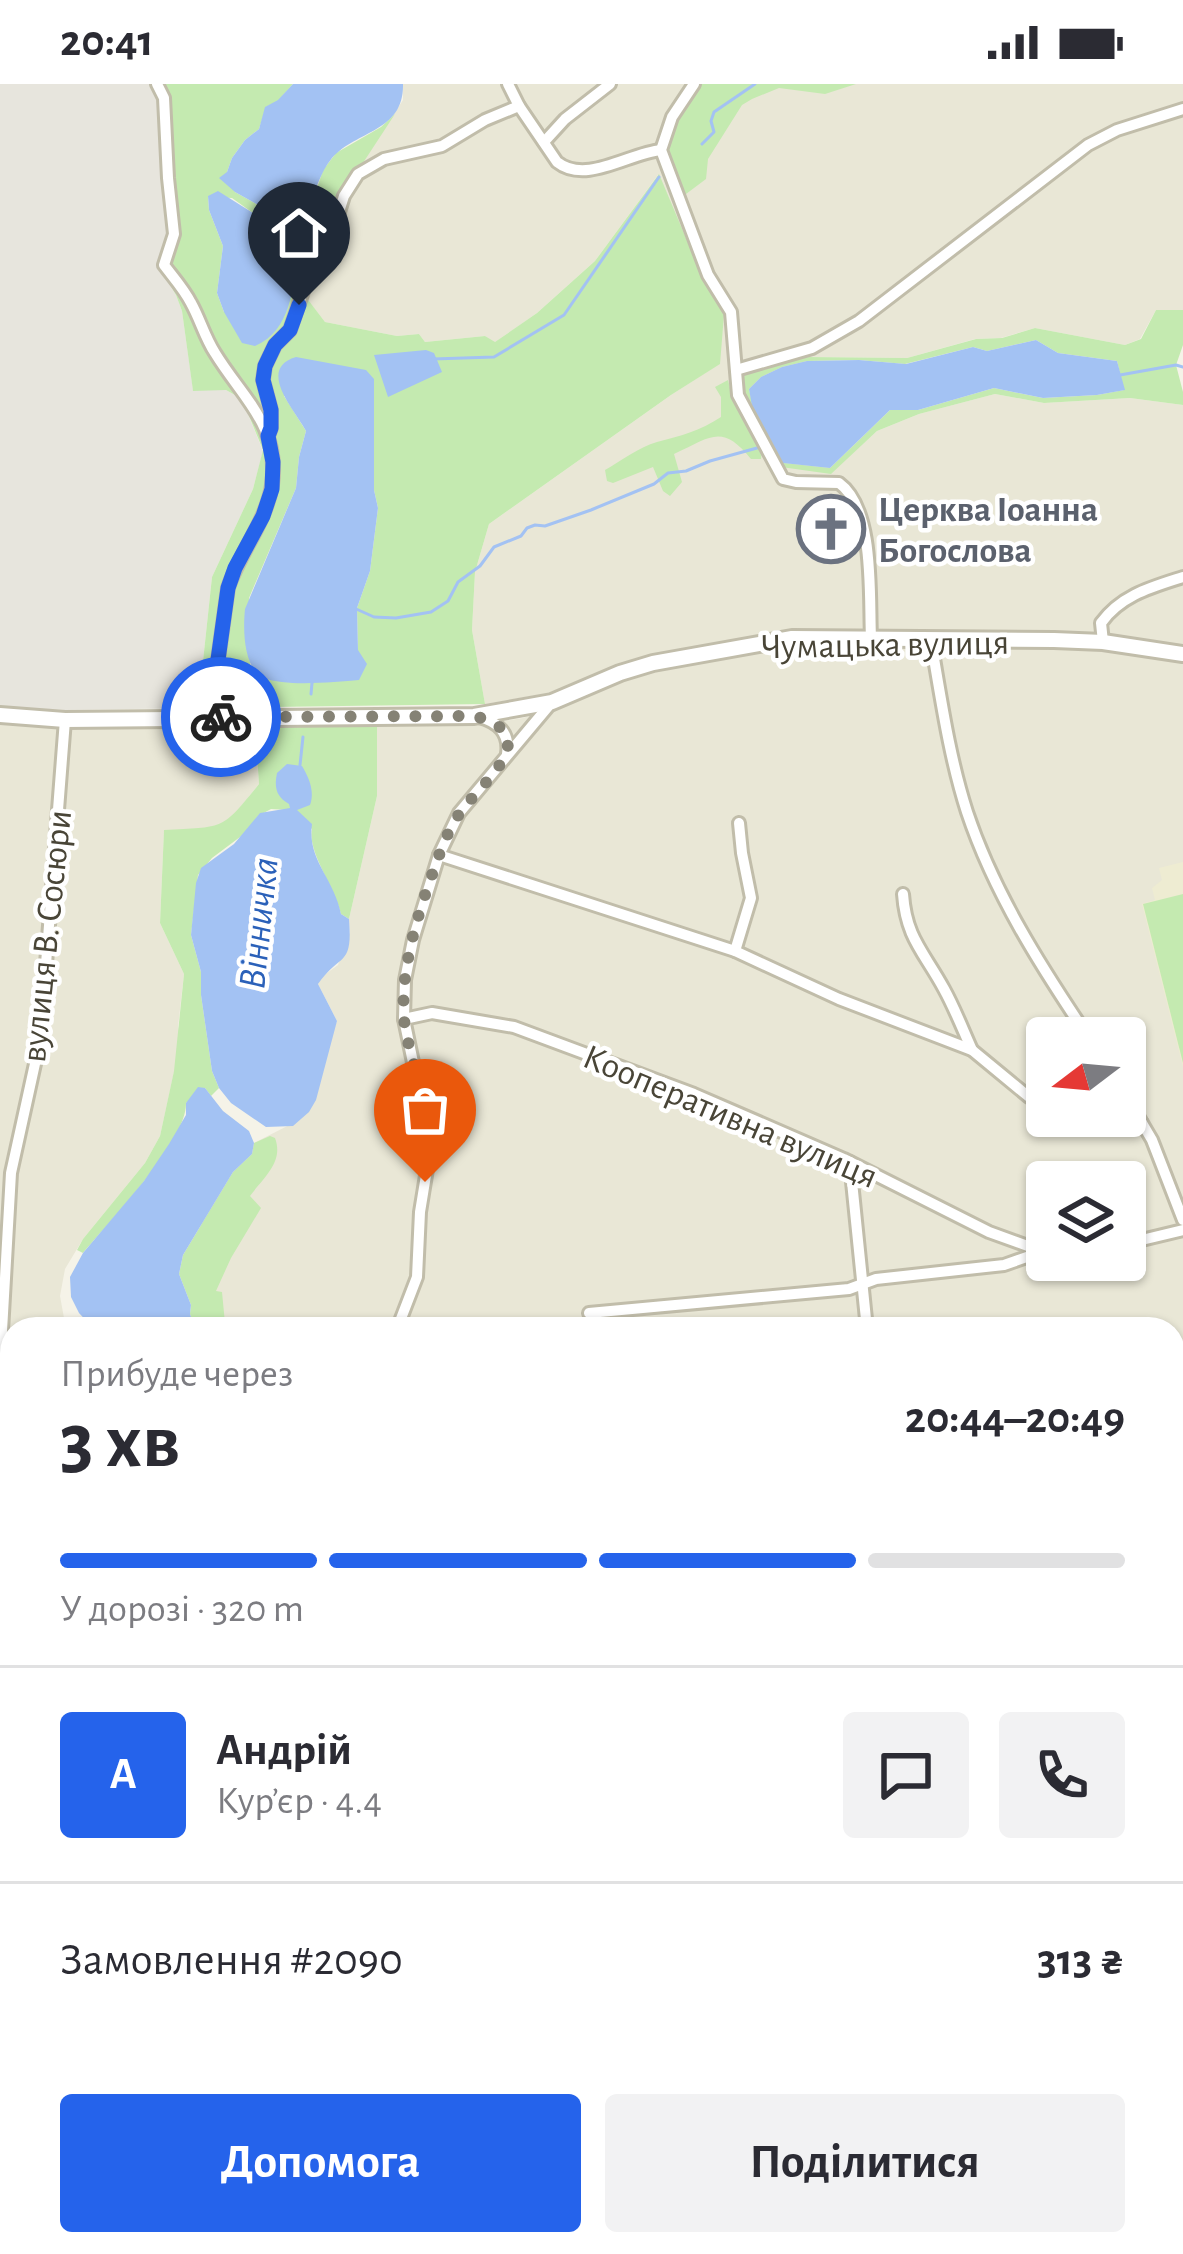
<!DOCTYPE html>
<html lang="uk">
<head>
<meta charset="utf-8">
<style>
	body { margin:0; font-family:"Alegreya Sans",sans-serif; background:#f2f2f3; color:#2b2b33; height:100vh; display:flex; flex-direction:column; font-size:45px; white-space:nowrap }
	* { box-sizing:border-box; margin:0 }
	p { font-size:39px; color:#7c7c81 }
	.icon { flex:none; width:66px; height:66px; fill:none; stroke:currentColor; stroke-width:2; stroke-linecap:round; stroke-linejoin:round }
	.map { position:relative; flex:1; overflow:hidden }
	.sheet { position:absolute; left:0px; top:1233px; width:1185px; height:939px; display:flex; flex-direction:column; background:#fff; border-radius:36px 36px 0 0; box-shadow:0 3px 9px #0004 }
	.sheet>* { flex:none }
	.needle { width:78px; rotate:254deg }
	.fabs { position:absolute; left:1026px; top:933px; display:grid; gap:24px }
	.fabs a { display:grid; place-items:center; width:120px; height:120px; border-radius:12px; background:#fff; box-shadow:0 3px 9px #0004; font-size:60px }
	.pin { position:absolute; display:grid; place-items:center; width:102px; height:102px; color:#fff; margin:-123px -51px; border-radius:50% 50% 50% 0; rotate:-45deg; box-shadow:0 0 12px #0007 }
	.pin .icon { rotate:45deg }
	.courier { position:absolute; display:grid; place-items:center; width:120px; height:120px; margin:-60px; border:9px solid #2563eb; border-radius:50%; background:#fff; color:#222; box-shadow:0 3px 15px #0007 }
	.head em { font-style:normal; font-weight:700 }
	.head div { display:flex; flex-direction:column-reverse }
	.head { display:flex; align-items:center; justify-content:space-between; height:204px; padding:0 60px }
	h1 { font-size:78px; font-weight:700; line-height:90px }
	.bar { display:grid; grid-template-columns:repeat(4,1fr); gap:18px 12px; align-content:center; height:144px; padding:0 60px }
	.bar i { height:15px; border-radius:9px; background:#e1e1e2 }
	.bar .active { background:#2563eb }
	.bar p { grid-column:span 4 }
	.line { display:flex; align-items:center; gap:30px; padding:0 60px; border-top:3px solid #e1e1e2 }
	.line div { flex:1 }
	.round { display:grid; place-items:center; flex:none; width:126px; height:126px; border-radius:12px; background:#f2f2f3 }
	.primary-button { display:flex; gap:24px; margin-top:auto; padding:24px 60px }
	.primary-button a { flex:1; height:138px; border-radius:12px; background:#2563eb; color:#fff; font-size:48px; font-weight:700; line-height:138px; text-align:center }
	.primary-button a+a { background:#f2f2f3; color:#2b2b33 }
	.status { display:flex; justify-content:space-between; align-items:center; height:84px; padding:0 60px; background:#fff; direction:ltr }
	.status svg { height:33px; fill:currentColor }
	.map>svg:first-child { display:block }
	.residential { fill:#e9e7d6; fill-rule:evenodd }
	.industrial { fill:#e7e5dd }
	.education { fill:#eeecd2 }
	.green { fill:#c4eab0; fill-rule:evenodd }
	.water { fill:#a3c2f3 }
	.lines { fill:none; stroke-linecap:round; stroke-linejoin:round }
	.stream { stroke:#a3c2f3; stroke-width:3 }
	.minor-casing { stroke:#c1bdaa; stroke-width:16 }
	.tertiary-casing { stroke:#c1bdaa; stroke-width:20 }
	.minor { stroke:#fff; stroke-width:10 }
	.tertiary { stroke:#fff; stroke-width:14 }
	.done { stroke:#858275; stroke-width:12; stroke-dasharray:0 21.6 }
	.route { stroke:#2563eb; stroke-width:15 }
	.labels { text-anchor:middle; stroke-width:9; stroke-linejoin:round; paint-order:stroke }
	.worship-label { font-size:36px; font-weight:bold; fill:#5b616d; stroke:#fff; text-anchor:start }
	.street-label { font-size:36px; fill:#494537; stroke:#fff }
	.water-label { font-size:39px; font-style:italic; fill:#2b61b9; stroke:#fff }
</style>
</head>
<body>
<div class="status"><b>20:41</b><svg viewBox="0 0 49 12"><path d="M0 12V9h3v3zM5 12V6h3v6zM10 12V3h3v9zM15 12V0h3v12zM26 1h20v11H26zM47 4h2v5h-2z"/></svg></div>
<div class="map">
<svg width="1183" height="2170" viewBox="0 0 1183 2170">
	<rect width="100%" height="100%" fill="#f5f3e8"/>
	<g class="residential">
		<polygon points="403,0 1183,0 1183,226 1156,226 1140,255 1125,261 1035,244 1001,254 975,255 907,274 809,273 830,390 877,347 919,330 995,310 1044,319 1130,314 1183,321 1183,565 1104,551 792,549 618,583 548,609 485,620 472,546 475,488 489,440 671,311 719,280 724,231 702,192 658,91 595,177 537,229 494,259 485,252 425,258 419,250 397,252 325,238 298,204 310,170 341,111 403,16"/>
		<path d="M870,560L934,563L1054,561L1103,564L1183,575V1643L1173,1666V1245H195L201,1140L233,1088L252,1070L254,1059L301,1035L337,937L318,900L320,894L338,881L350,848L349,835L377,712V642L480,641L523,634L554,624L622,595L655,586L791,562ZM1047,954H1125V1032H1047ZM1047,1098H1125V1176H1047Z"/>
		<polygon points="0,639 64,645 255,640 259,700 231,735 220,743 164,747 160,839 184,890 178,943 188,980 174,988 160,1052 145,1079 83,1155 65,1185 60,1212 66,1245 12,1245 12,1798 0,1835"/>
		<polygon points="1183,1679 1183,2170 924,2170 929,2160 1173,2160 1173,1701"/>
		<polygon points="0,2057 12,2061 12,2160 912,2160 907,2170 0,2170"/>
	</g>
	<polygon class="industrial" points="0,0 150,0 159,17 170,150 159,182 176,211 182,227 193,306 226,306 242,315 263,367 253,405 212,493 198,624 65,626 0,623"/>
	<polygon class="education" points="1183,778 1183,983 1142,820 1155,816 1152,804 1162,796 1159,784"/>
	<g class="green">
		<path d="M150,0H293L278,17L266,23L259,45L245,56L232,74L227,88L235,108L281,134L315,110L323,86L336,69L381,43L395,30L342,111L329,148L310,170L299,204L325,238L397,252L419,250L425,258L485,252L495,258L537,229L595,177L659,90L702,192L724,231L720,280L671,311L489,440L475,488L472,546L485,620L198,624L212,493L253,405L263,366L242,315L226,306L193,307L182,227L176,211L159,182L170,150L159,17ZM208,113L232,114L253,129L266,143L289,156L224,228L217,209L223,162L209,126ZM374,295V406L378,424L370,487L357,524L358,566L259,591L250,580L249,514L296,404L299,373L306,347L284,312Z"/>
		<polygon points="694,0 856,0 825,10 779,4 752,15 742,21 708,75 706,95 678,116 661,66"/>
		<path d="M1156,226H1183V261L1176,281L1183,308V321L1130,314L1044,319L995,310L919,330L877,347L831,390L781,383L743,310L741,295L749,286L809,273L907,274L976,255L1002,254L1035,244L1125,261L1141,255ZM1036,256L1058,269L1117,277L1124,306L1097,311L1043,314L994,304L918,326H890L830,384L784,379C768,356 754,332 749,305L761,293L782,283L807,277L859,276L905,280L973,263L987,267Z"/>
		<path d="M728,296L732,312L762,367L761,375H751C722,339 711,353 674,370L682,398L670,412L663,407L653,383L613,399L607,397L605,386C621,377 639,363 657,358C680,352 700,347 721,333V313L715,303Z"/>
		<path d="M255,640L377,642V712L349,835L341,830C335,804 307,767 312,745L288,726L271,725L258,732L248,747L212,774L198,791L191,851L201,888V911L212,987L219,1004L211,1012L205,1004L186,1019C187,1057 109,1138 83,1169L77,1166L83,1155L145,1079L160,1052L174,987L184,890L160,839L164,746C225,742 220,748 259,700Z"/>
		<polygon points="1183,810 1183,979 1143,820"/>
		<path d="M270,1052L275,1054C284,1078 264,1093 250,1112L261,1124L231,1174L216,1207L222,1208L225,1239L248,1241V1245H195L190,1230L191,1221L179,1190L183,1171L233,1088L252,1070L254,1059Z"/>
	</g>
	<g class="water">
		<path d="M293,0H403C404,48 357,46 332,74C319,89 316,110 305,127L281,134L235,108L219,94L227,88L232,74L245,56L259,45L265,23L278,16Z"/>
		<path d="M218,107L253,129L266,143L289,156L300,169C292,203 292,246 255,262L242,259L224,228L217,209L223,162L209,126L208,112Z"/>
		<polygon points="1036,256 1058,269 1117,277 1125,306 1097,311 1043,314 994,304 918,326 890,326 830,384 783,379 752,322 749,305 761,293 782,283 807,277 859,276 906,280 973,263 987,267"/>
		<polygon points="426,266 434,269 442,288 388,313 374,271"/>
		<path d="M296,273L366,286L374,295V406L378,424L370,487L357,524L358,566L367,580L359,596C335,598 286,603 264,594C243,585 243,545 245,525L296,404L299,373L306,347C295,326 256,285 296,273Z"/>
		<path d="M287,680L302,682C309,694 315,707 310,721L297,726L312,740C307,776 334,794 341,830L349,835C353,884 340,868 318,900L337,937L316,1016L309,1028L293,1042L266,1043L231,1019L219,1004L212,987L201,911V888L191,851L196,799L201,784L234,760L260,729L290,724L289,720C276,713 274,703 277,689Z"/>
		<polygon points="198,1003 205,1004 223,1027 249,1047 254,1059 252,1070 233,1088 183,1171 179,1190 191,1221 190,1230 195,1245 94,1245 79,1229 71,1213 70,1193 83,1169 144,1097 169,1060 186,1031 186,1019"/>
		<polygon points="12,1870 12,2061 0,2057 0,1893"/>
	</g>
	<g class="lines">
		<g class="stream">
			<polyline points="702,60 714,48 711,37 714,28 755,0"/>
			<polyline points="265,145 269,125"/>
			<polyline points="433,275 494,273 564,231 659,93"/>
			<polyline points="1120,291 1176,281 1183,283"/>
			<polyline points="354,524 374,533 396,534 431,528 448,517 458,498 480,482 494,463 521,452 527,444 535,441 545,442 591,426 654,400 668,389 686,387 710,377 757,364"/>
			<polyline points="311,610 312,599"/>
			<polyline points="300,681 303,653"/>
		</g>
		<g class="minor-casing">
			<g id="minor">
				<path d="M157,0L164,14L168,94L174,150L164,181C173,193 184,205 191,219C200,235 205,254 215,269C243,315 280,341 272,401C266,438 240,468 228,504L210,633"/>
				<path d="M508,0L519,22L557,78C586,101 629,69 661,66"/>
				<path d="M694,0L672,33L661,66L708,191L731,228L738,311L783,395L796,398L839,399C875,425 869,511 871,554"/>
				<polyline points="544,58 565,35 610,0"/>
				<polyline points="736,286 812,264 859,237 1088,61 1117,46 1183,25"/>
				<polyline points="268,352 271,344 271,326 263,296 265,282 275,261 290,246 315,172 332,150 344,112 358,90 384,75 442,62 485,36 519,22"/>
				<path d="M931,557C941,614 949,672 967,728C994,809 1041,883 1089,954"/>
				<path d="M1103,558L1101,539C1121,511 1152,503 1183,493"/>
				<path d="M479,633C498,638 510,649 507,670"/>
				<polyline points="439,771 735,867 839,915 972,966 1029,1013 1047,1017"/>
				<path d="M903,810C906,854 924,868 944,905C955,925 963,946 972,966"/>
				<polyline points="735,867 751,814 742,769 739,739"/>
				<polyline points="404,935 432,929 514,943 694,1010 844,1075 989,1148 1047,1169"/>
				<polyline points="1125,1010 1152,1056 1183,1136"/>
				<polyline points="1080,1032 1104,1041 1142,1039"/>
				<polyline points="850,1078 867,1245"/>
				<polyline points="1125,1160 1183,1146"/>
				<polyline points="589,1229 849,1205 876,1195 1004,1181 1041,1168"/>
				<polyline points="397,1245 417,1193 420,1128 430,1067 427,1033 415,988 404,935 405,896 413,856 439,771 459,729 552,618"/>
				<polyline points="1173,1278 1183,1277"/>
				<polyline points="0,1282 11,1089 40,957 65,636"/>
				<polyline points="0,1331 12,1330"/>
				<polyline points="1174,1393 1183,1375"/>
				<polyline points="0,1599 12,1598"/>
				<polyline points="0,1738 12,1703"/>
				<polyline points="1173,1776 1183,1781"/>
				<polyline points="1173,2048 1183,2051"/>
				<polyline points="149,2160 160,2170"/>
				<polyline points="212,2160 234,2170"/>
				<polyline points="494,2160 503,2170"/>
				<polyline points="630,2162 631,2160"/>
				<polyline points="127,2170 142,2160"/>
				<polyline points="333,2170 363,2160"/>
				<polyline points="766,2170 770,2160"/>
			</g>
		</g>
		<g class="tertiary-casing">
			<g id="tertiary">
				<polyline points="0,631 65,636 474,632 552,618 620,589 653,579 792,554 1054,556 1103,558 1183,570"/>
				<polyline points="1173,1685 1183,1663"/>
				<polyline points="916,2170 921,2160"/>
			</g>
		</g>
		<use href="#minor" class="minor"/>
		<use href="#tertiary" class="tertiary"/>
	</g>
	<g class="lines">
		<path class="done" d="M221,633L474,632C545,650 486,695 463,725C452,738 444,758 438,774C420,824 400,881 404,935C408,969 422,1001 428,1034C431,1055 428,1076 425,1098"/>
		<polyline class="route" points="221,633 210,633 228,504 235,484 263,432 272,405 273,378 268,352 271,344 271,326 263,296 265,282 275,261 290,246 299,221"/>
	</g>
	<defs>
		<g id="church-ring" transform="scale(3.45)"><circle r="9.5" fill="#fff" stroke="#6b7280" stroke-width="1.5"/><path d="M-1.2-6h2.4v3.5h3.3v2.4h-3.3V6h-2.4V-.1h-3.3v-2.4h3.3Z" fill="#6b7280"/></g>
	</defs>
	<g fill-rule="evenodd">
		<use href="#church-ring" x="831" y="445"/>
	</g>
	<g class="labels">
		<g class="worship-label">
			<text x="878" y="437">Церква Іоанна<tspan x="878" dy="41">Богослова</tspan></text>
		</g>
		<g class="street-label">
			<text transform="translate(885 559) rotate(-1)" y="13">Чумацька вулиця</text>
			<text transform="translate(45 852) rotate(-84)" y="13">вулиця В. Сосюри</text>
			<text transform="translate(731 1031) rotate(23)" y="13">Кооперативна вулиця</text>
		</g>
		<g class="water-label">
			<text transform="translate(257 839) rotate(-84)" y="14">Вінничка</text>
		</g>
	</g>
</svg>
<div class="fabs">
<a><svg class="needle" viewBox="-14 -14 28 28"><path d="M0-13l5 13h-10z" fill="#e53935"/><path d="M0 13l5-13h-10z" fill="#7c7c81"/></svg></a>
<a><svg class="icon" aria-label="layers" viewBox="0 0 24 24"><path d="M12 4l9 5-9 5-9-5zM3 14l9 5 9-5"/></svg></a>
</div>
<div class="pin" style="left:425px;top:1098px;background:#ea580c"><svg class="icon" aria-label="bag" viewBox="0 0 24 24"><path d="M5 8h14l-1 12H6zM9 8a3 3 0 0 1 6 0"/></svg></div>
<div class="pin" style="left:299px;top:221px;background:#1f2937"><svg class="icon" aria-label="home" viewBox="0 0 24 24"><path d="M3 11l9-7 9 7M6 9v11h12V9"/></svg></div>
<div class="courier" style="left:221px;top:633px"><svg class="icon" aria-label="bike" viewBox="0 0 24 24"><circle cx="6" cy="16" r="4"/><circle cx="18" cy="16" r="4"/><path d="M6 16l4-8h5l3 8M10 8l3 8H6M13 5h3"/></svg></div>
<section class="sheet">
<div class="head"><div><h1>3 хв</h1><p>Прибуде через</p></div><em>20:44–20:49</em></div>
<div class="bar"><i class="active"></i><i class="active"></i><i class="active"></i><i></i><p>У дорозі · 320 m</p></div>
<div class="line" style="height:216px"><b class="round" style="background:#2563eb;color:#fff">А</b><div><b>Андрій</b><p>Кур’єр · 4.4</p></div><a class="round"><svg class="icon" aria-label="chat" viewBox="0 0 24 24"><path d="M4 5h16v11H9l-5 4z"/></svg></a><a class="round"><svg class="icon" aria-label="phone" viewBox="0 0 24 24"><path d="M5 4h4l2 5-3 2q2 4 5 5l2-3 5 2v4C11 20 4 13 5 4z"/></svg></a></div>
<div class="line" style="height:156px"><div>Замовлення #2090</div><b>313 ₴</b></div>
<div class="primary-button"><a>Допомога</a><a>Поділитися</a></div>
</section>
</div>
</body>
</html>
